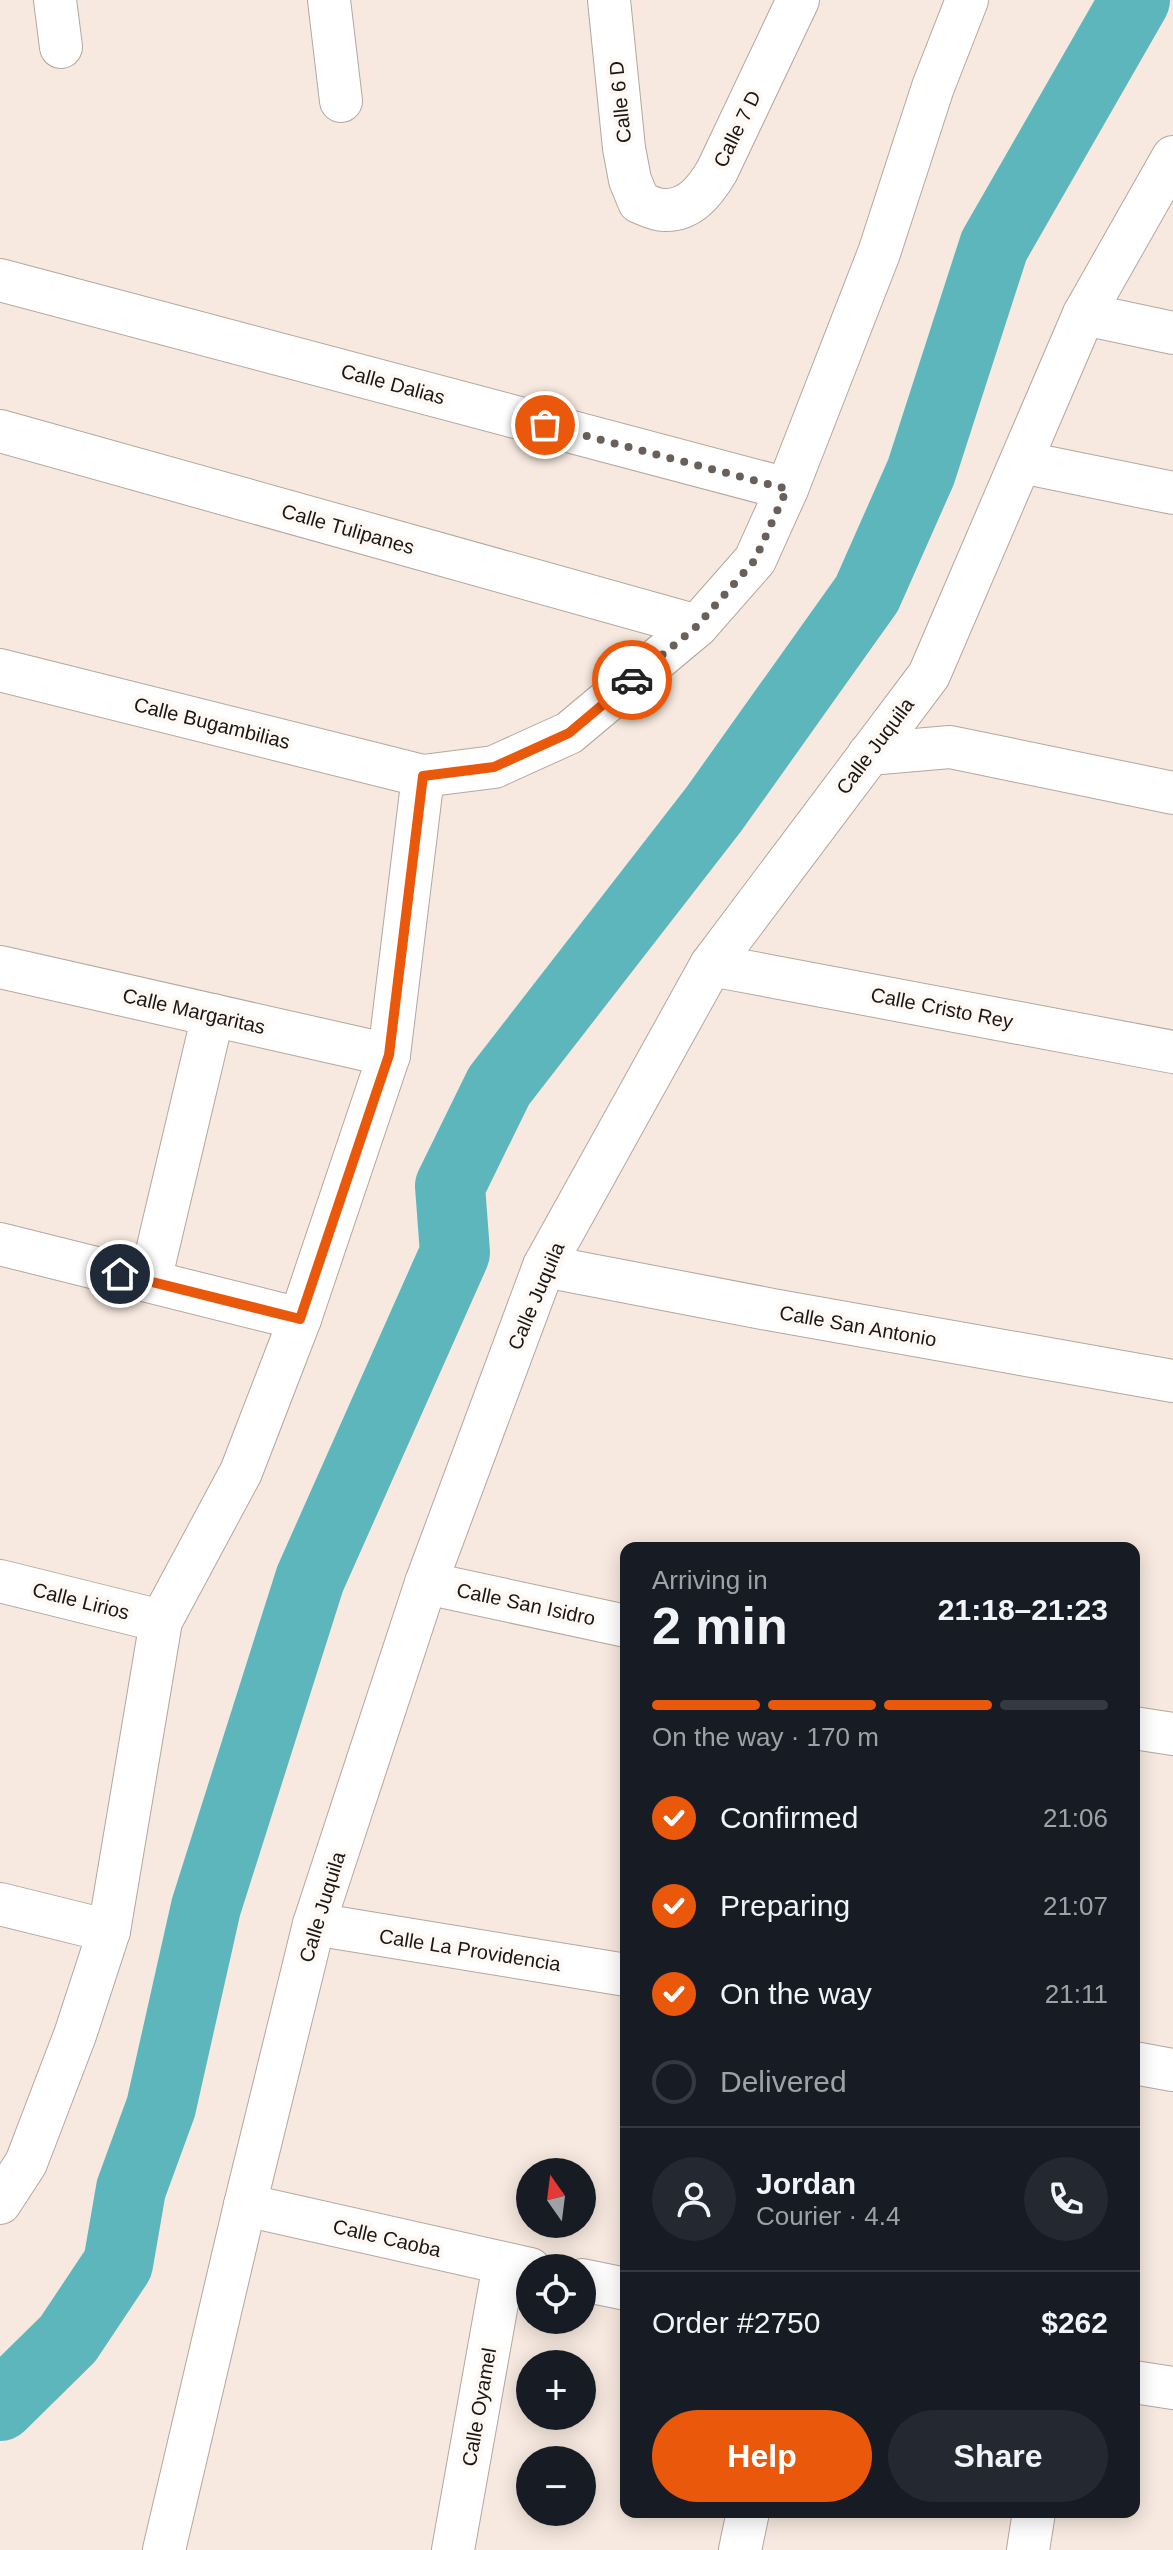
<!DOCTYPE html>
<html lang="en">
<head>
<meta charset="utf-8">
<style>
	body { margin:0; font-family:Helvetica,sans-serif; background:#242831; color:#f1f3f6; height:100vh; display:flex; flex-direction:column; font-size:30px; white-space:nowrap }
	* { box-sizing:border-box; margin:0 }
	p { font-size:26px; color:#9ea1a6 }
	.icon { flex:none; width:44px; height:44px; fill:none; stroke:currentColor; stroke-width:2; stroke-linecap:round; stroke-linejoin:round }
	.map { position:relative; flex:1; overflow:hidden }
	.panel { position:absolute; left:620px; top:1542px; width:520px; height:976px; display:flex; flex-direction:column; background:#171b24; border-radius:16px; box-shadow:0 4px 20px #0003 }
	.panel>* { flex:none }
	.needle { width:52px; rotate:346deg }
	.fabs { position:absolute; left:516px; top:2158px; display:grid; gap:16px }
	.fabs a { display:grid; place-items:center; width:80px; height:80px; border-radius:50%; background:#171b24; box-shadow:0 4px 20px #0003; font-size:40px }
	.pin { position:absolute; display:grid; place-items:center; width:68px; height:68px; color:#fff; margin:-34px; border:4px solid #fff; border-radius:50%; box-shadow:0 2px 8px #0007 }
	.courier { position:absolute; display:grid; place-items:center; width:80px; height:80px; margin:-40px; border:6px solid #ea580c; border-radius:50%; background:#fff; color:#222; box-shadow:0 2px 10px #0007 }
	.headline em { font-style:normal; font-weight:700 }
	.headline div { display:flex; flex-direction:column-reverse }
	.headline { display:flex; align-items:center; justify-content:space-between; height:136px; padding:0 32px }
	h1 { font-size:52px; font-weight:700; line-height:60px }
	.bar { display:grid; grid-template-columns:repeat(4,1fr); gap:12px 8px; align-content:center; height:96px; padding:0 32px }
	.bar i { height:10px; border-radius:6px; background:#363941 }
	.bar .active { background:#ea580c }
	.bar p { grid-column:span 4 }
	.line { display:flex; align-items:center; gap:20px; padding:0 32px; border-top:2px solid #363941 }
	.line div { flex:1 }
	.round { display:grid; place-items:center; flex:none; width:84px; height:84px; border-radius:42px; background:#242831 }
	ol { padding:0 32px; list-style:none }
	li { display:flex; align-items:center; gap:24px; height:88px }
	li p { margin-inline-start:auto }
	li .icon { padding:8px; border-radius:50%; background:#ea580c; color:#fff; stroke-width:4 }
	li:last-child { color:#9ea1a6 }
	li i { width:44px; height:44px; border:4px solid #363941; border-radius:50% }
	.primary-button { display:flex; gap:16px; margin-top:auto; padding:16px 32px }
	.primary-button a { flex:1; height:92px; border-radius:48px; background:#ea580c; color:#fff; font-size:32px; font-weight:700; line-height:92px; text-align:center }
	.primary-button a+a { background:#242831; color:#f1f3f6 }
	.map>svg:first-child { display:block }
	.lines { fill:none; stroke-linecap:round; stroke-linejoin:round }
	.river { stroke:#5cb6bb; stroke-width:70 }
	.minor-casing { stroke:#b4a79d; stroke-width:44 }
	.minor { stroke:#fff; stroke-width:42 }
	.done { stroke:#69605b; stroke-width:8; stroke-dasharray:0 14.4 }
	.route { stroke:#ea580c; stroke-width:10 }
	.labels { text-anchor:middle; stroke-width:8; stroke-linejoin:round; paint-order:stroke }
	.street-label { font-size:20px; fill:#1c1714; stroke:#fef8f4 }
</style>
</head>
<body>
<div class="map">
<svg width="1173" height="2550" viewBox="0 0 1173 2550">
	<rect width="100%" height="100%" fill="#f7e9df"/>
	<g class="lines">
		<polyline class="river" points="0,2406 68,2339 118,2264 131,2189 161,2107 206,1907 310,1579 455,1253 450,1186 499,1086 714,809 867,594 921,472 994,246 1135,0"/>
		<g class="minor-casing">
			<g id="minor">
				<polyline points="55,0 61,47"/>
				<polyline points="329,0 341,101"/>
				<path d="M609,0L624,148L630,180L639,202C646,205 656,210 664,210C690,211 705,191 717,171L798,0"/>
				<polyline points="0,280 787,489"/>
				<polyline points="1084,314 1173,333"/>
				<polyline points="0,431 697,626"/>
				<polyline points="1021,462 1173,493"/>
				<polyline points="0,670 423,776 494,767 569,733 697,626 755,560 787,489 879,253 933,87 967,0"/>
				<polyline points="869,754 950,747 1173,793"/>
				<polyline points="711,965 1173,1052"/>
				<polyline points="0,967 389,1055"/>
				<polyline points="0,1244 300,1319"/>
				<polyline points="544,1266 773,1310 1173,1381"/>
				<polyline points="150,1281 213,1015"/>
				<polyline points="0,1581 161,1621"/>
				<polyline points="426,1583 626,1626"/>
				<polyline points="1134,1728 1173,1734"/>
				<polyline points="0,1904 109,1931"/>
				<polyline points="314,1924 626,1975"/>
				<polyline points="1134,2063 1173,2070"/>
				<polyline points="0,2203 26,2163 75,2035 109,1931 161,1621 241,1472 300,1319 389,1055 423,776"/>
				<polyline points="245,2205 530,2269"/>
				<polyline points="582,2280 626,2289"/>
				<polyline points="1134,2382 1173,2388"/>
				<polyline points="164,2550 245,2205 314,1924 426,1583 544,1266 711,965 929,675 1084,314 1173,157"/>
				<polyline points="453,2550 504,2264"/>
				<polyline points="740,2550 748,2512"/>
				<polyline points="1028,2550 1034,2512"/>
			</g>
		</g>
		<use href="#minor" class="minor"/>
	</g>
	<g class="lines">
		<polyline class="done" points="545,425 787,489 755,560 697,626 632,680"/>
		<polyline class="route" points="120,1274 300,1319 389,1055 423,776 494,767 569,733 632,680"/>
	</g>
	<g class="labels">
		<g class="street-label">
			<text transform="translate(620 102) rotate(-96)" y="7">Calle 6 D</text>
			<text transform="translate(737 129) rotate(-64)" y="7">Calle 7 D</text>
			<text transform="translate(393 384) rotate(15)" y="7">Calle Dalias</text>
			<text transform="translate(348 529) rotate(16)" y="7">Calle Tulipanes</text>
			<text transform="translate(212 723) rotate(14)" y="7">Calle Bugambilias</text>
			<text transform="translate(875 746) rotate(-53)" y="7">Calle Juquila</text>
			<text transform="translate(942 1008) rotate(11)" y="7">Calle Cristo Rey</text>
			<text transform="translate(194 1011) rotate(13)" y="7">Calle Margaritas</text>
			<text transform="translate(536 1296) rotate(-67)" y="7">Calle Juquila</text>
			<text transform="translate(858 1326) rotate(10)" y="7">Calle San Antonio</text>
			<text transform="translate(81 1601) rotate(14)" y="7">Calle Lirios</text>
			<text transform="translate(526 1604) rotate(12)" y="7">Calle San Isidro</text>
			<text transform="translate(322 1907) rotate(-73)" y="7">Calle Juquila</text>
			<text transform="translate(470 1950) rotate(9)" y="7">Calle La Providencia</text>
			<text transform="translate(387 2238) rotate(13)" y="7">Calle Caoba</text>
			<text transform="translate(479 2407) rotate(-80)" y="7">Calle Oyamel</text>
		</g>
	</g>
</svg>
<div class="fabs">
<a><svg class="needle" viewBox="-14 -14 28 28"><path d="M0-13l5 13h-10z" fill="#e53935"/><path d="M0 13l5-13h-10z" fill="#9ea1a6"/></svg></a>
<a><svg class="icon" aria-label="locate" viewBox="0 0 24 24"><circle cx="12" cy="12" r="6"/><path d="M12 2v4M12 18v4M2 12h4M18 12h4"/></svg></a>
<a>+</a>
<a>−</a>
</div>
<div class="pin" style="left:545px;top:425px;background:#ea580c"><svg class="icon" aria-label="bag" viewBox="0 0 24 24"><path d="M5 8h14l-1 12H6zM9 8a3 3 0 0 1 6 0"/></svg></div>
<div class="pin" style="left:120px;top:1274px;background:#1f2937"><svg class="icon" aria-label="home" viewBox="0 0 24 24"><path d="M3 11l9-7 9 7M6 9v11h12V9"/></svg></div>
<div class="courier" style="left:632px;top:680px"><svg class="icon" aria-label="car" viewBox="0 0 24 24"><path d="M5 17H2v-5l4-1 3-4h7l3 4 3 1v5h-3M9 17h6M6 11h13"/><circle cx="7" cy="17" r="2"/><circle cx="17" cy="17" r="2"/></svg></div>
<section class="panel">
<div class="headline"><div><h1>2 min</h1><p>Arriving in</p></div><em>21:18–21:23</em></div>
<div class="bar"><i class="active"></i><i class="active"></i><i class="active"></i><i></i><p>On the way · 170 m</p></div>
<ol>
<li><svg class="icon" aria-label="check" viewBox="0 0 24 24"><path d="M5 12l5 5 9-10"/></svg>Confirmed<p>21:06</p></li>
<li><svg class="icon" aria-label="check" viewBox="0 0 24 24"><path d="M5 12l5 5 9-10"/></svg>Preparing<p>21:07</p></li>
<li><svg class="icon" aria-label="check" viewBox="0 0 24 24"><path d="M5 12l5 5 9-10"/></svg>On the way<p>21:11</p></li>
<li><i></i>Delivered</li>
</ol>
<div class="line" style="height:144px"><a class="round"><svg class="icon" aria-label="person" viewBox="0 0 24 24"><circle cx="12" cy="8" r="4"/><path d="M4 21q1-7 8-7t8 7"/></svg></a><div><b>Jordan</b><p>Courier · 4.4</p></div><a class="round"><svg class="icon" aria-label="phone" viewBox="0 0 24 24"><path d="M5 4h4l2 5-3 2q2 4 5 5l2-3 5 2v4C11 20 4 13 5 4z"/></svg></a></div>
<div class="line" style="height:104px"><div>Order #2750</div><b>$262</b></div>
<div class="primary-button"><a>Help</a><a>Share</a></div>
</section>
</div>
</body>
</html>
